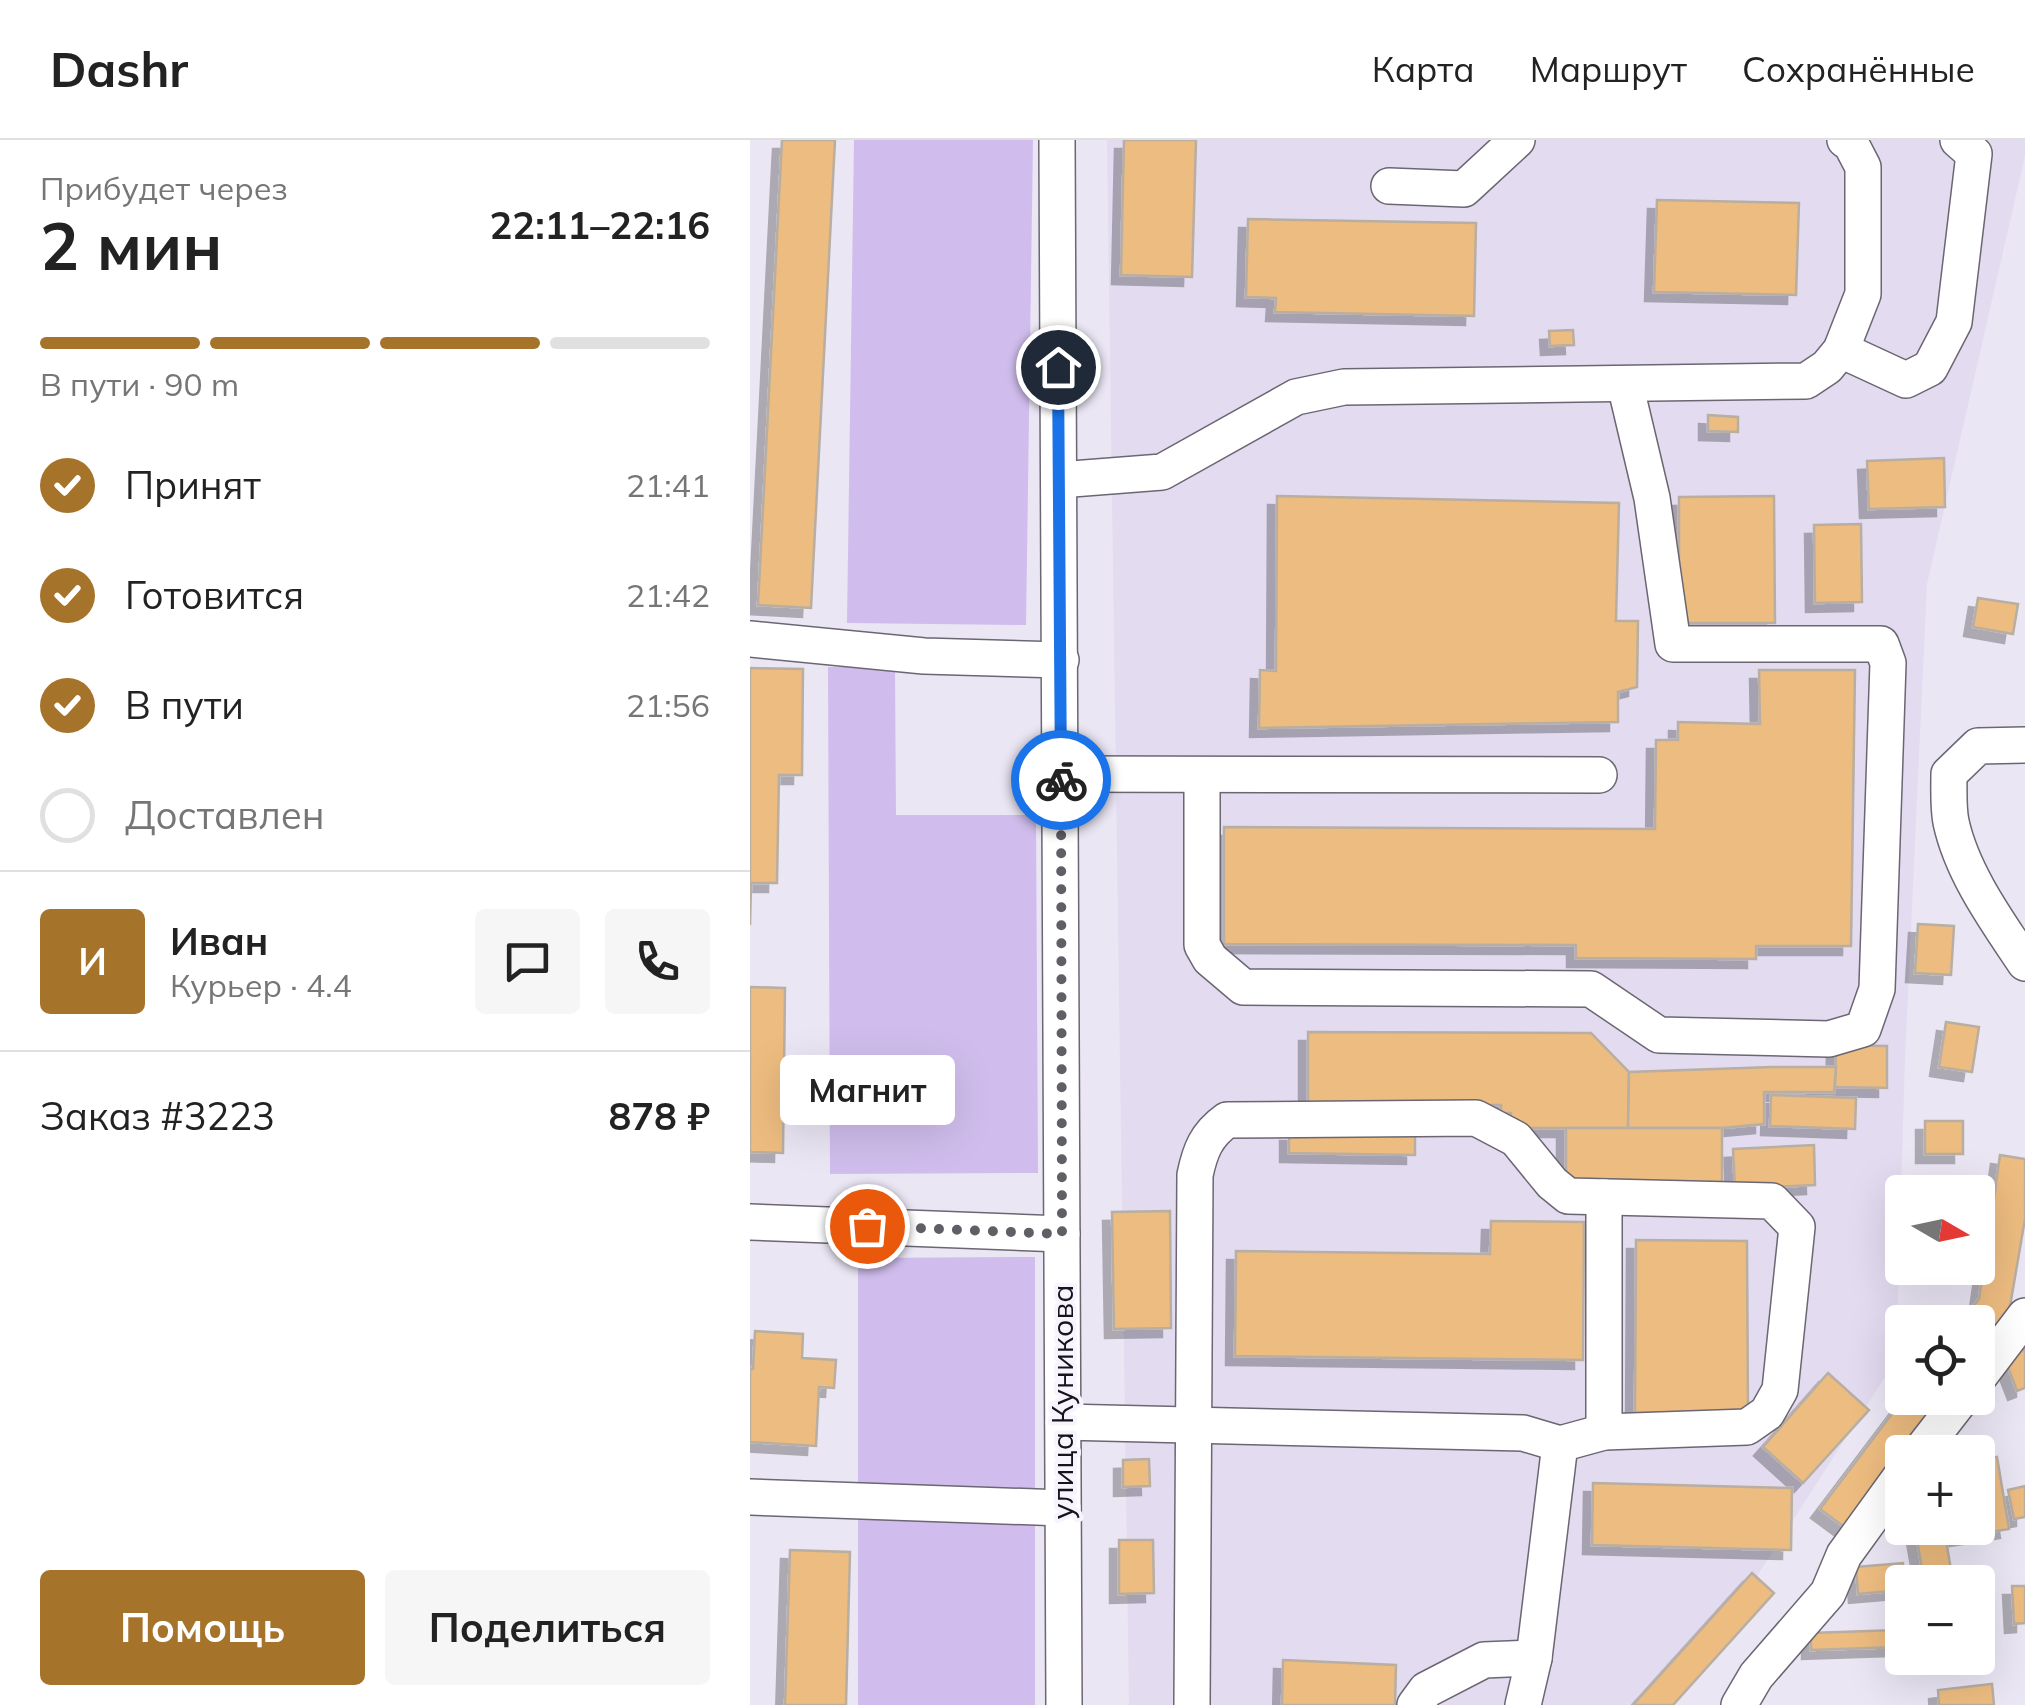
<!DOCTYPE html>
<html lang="ru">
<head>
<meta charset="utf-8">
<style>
	body { margin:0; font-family:Mulish,sans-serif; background:#f6f6f6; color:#222; height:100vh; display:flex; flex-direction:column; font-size:38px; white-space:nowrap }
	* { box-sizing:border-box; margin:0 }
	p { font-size:32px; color:#767676 }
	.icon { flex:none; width:55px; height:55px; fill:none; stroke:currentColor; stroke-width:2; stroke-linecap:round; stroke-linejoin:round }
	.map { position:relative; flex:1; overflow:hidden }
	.side { display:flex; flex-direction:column; background:#fff; width:750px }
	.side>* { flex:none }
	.needle { width:65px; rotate:99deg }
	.tools { position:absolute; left:1135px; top:1035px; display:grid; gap:20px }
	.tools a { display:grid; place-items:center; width:110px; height:110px; border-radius:10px; background:#fff; box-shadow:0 10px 40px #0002; font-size:50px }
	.pin { position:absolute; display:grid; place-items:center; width:85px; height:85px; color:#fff; margin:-42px; border:5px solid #fff; border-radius:50%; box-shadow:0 2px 10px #0007 }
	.courier { position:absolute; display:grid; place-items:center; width:100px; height:100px; margin:-50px; border:8px solid #1a73e8; border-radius:50%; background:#fff; color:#222; box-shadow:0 2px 12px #0007 }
	.bubble { position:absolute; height:70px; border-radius:10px; background:#fff; box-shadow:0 10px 40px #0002; font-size:32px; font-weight:700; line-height:70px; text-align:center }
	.summary em { font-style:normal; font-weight:700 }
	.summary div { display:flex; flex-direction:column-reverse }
	.summary { display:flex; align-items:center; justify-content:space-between; height:170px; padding:0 40px }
	h1 { font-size:65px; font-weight:700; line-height:75px }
	.bar { display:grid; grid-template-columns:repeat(4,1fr); gap:15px 10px; align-content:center; height:120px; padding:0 40px }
	.bar i { height:12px; border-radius:8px; background:#e0e0e0 }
	.bar .current { background:#a6732b }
	.bar p { grid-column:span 4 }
	.line { display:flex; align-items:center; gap:25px; padding:0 40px; border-top:2px solid #e0e0e0 }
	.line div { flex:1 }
	.round { display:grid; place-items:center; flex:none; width:105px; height:105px; border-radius:10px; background:#f6f6f6 }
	ol { padding:0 40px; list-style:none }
	li { display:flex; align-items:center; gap:30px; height:110px }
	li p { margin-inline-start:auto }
	li .icon { padding:10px; border-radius:50%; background:#a6732b; color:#fff; stroke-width:4 }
	li:last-child { color:#767676 }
	li i { width:55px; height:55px; border:5px solid #e0e0e0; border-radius:50% }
	.primary-button { display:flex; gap:20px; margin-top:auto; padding:20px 40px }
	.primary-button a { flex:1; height:115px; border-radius:10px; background:#a6732b; color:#fff; font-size:40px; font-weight:700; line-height:115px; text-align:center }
	.primary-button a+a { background:#f6f6f6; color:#222 }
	header { display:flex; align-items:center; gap:60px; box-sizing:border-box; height:140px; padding:0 50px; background:#fff; border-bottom:2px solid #e0e0e0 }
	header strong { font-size:48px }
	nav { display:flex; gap:55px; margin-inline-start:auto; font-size:35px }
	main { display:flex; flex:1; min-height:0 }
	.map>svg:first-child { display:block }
	.built { fill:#e3dbf0 }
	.green { fill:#d0bded }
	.building { fill:#edbc80; stroke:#b8aea2; stroke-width:2.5; filter:url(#shadow) }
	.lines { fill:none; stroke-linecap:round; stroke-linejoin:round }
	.minor-casing { stroke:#6b6672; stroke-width:38 }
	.minor { stroke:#fff; stroke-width:35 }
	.done { stroke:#615e66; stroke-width:10; stroke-dasharray:0 18 }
	.route { stroke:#1a73e8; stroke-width:12 }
	.labels { text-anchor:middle; stroke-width:8; stroke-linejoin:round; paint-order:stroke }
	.street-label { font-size:30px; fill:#161419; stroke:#f8f4ff }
</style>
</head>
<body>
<header>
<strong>Dashr</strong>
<nav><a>Карта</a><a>Маршрут</a><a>Сохранённые</a></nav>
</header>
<main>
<section class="side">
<div class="summary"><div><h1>2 мин</h1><p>Прибудет через</p></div><em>22:11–22:16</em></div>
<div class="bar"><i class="current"></i><i class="current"></i><i class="current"></i><i></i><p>В пути · 90 m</p></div>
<ol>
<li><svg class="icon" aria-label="check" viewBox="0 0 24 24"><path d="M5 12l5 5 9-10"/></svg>Принят<p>21:41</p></li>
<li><svg class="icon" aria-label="check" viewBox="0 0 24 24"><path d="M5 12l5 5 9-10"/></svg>Готовится<p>21:42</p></li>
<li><svg class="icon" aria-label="check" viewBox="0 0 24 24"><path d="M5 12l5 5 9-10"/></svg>В пути<p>21:56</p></li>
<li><i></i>Доставлен</li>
</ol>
<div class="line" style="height:180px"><b class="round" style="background:#a6732b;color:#fff">И</b><div><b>Иван</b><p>Курьер · 4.4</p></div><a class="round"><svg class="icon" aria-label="chat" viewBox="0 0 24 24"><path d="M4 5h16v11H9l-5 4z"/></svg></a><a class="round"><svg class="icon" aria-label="phone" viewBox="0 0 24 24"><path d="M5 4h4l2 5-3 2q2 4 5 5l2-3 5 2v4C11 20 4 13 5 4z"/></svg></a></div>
<div class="line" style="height:130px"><div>Заказ #3223</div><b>878 ₽</b></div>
<div class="primary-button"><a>Помощь</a><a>Поделиться</a></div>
</section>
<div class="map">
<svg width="1275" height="1565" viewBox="0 0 1275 1565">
	<defs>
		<filter id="shadow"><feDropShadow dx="-9" dy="9" stdDeviation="0" flood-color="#0004"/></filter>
	</defs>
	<rect width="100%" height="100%" fill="#ebe6f4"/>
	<polygon class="built" points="357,0 1275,0 1275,16 1177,444 1155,918 1146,1220 924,1565 379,1565"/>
	<g class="green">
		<polygon points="104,0 283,0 276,485 97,483"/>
		<polygon points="78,527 145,527 146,675 286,675 288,1033 80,1034"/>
		<polygon points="285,1117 285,1565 108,1565 108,1118"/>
	</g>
	<g class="building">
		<polygon points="32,0 85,0 61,468 8,465"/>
		<polygon points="374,0 446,0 442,137 371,135"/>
		<polygon points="907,60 1049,63 1046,155 904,152"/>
		<polygon points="498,79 726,83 724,176 525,172 526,158 496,157"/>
		<polygon points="823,190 824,205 800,206 799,191"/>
		<polygon points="958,275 988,277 988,292 958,291"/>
		<polygon points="1194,318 1195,367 1119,369 1117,321"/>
		<polygon points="527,356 869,363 866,481 888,481 887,547 868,552 868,582 509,588 510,530 526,531"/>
		<polygon points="1024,356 1025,483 929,483 929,357"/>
		<polygon points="1111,384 1112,462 1065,463 1064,385"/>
		<polygon points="1228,458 1268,464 1263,494 1223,487"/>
		<polygon points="0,528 53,529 52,635 29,635 27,743 1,743 0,785"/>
		<polygon points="1009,530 1105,530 1101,806 1006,806 1006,819 826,818 826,805 474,804 474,687 905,689 906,600 928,600 928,582 1010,584"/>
		<polygon points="1168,784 1204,786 1201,835 1165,833"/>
		<polygon points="0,847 35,848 33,1013 0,1012"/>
		<polygon points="1196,882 1229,887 1222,932 1189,927"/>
		<polygon points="558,892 841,893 879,932 878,988 760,988 761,973 751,973 751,965 558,964"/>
		<polygon points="1086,905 1137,906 1137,948 1085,947"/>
		<polygon points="1022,927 1086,927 1084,952 1014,952 1014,984 972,988 878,988 879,932"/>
		<polygon points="1021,955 1106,958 1105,989 1020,986"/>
		<rect x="1175" y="981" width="38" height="33"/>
		<rect x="816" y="988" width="156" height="59"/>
		<polygon points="539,992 665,994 665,1015 539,1013"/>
		<polygon points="1064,1005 1065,1045 985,1049 983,1009"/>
		<polygon points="1250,1015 1275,1019 1275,1079 1259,1172 1228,1213 1228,1182 1211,1182 1229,1159"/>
		<polygon points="1189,1037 1246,1045 1235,1118 1228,1117 1228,1052 1187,1052"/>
		<polygon points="420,1071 421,1188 364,1189 362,1072"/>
		<polygon points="741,1081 834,1082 833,1220 485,1216 486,1111 740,1114"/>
		<polygon points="886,1100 997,1101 998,1273 885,1273"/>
		<polygon points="5,1191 53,1194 52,1218 86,1220 84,1248 69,1247 66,1306 0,1302 0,1229 3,1229"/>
		<polygon points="1275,1209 1275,1248 1267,1251 1254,1217"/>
		<polygon points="1078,1233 1119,1270 1053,1343 1013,1307"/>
		<polygon points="1154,1258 1193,1258 1093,1386 1070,1369"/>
		<polygon points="1247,1317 1259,1389 1196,1399 1194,1388 1228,1388 1228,1320"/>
		<polygon points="399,1319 400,1346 373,1347 373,1320"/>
		<polygon points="843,1343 1042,1348 1041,1410 842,1405"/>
		<polygon points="1275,1346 1275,1377 1264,1379 1258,1350"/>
		<polygon points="1165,1388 1194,1388 1203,1442 1179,1442 1176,1428 1172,1429"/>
		<polygon points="369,1400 403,1400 404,1453 369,1454"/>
		<polygon points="40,1410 100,1412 96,1565 35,1565"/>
		<polygon points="1153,1423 1152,1450 1108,1454 1106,1427"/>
		<polygon points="1002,1433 1024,1453 923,1565 883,1565"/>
		<polygon points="1262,1446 1275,1446 1275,1483 1264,1484"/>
		<polygon points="1147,1490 1148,1507 1061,1510 1061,1493"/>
		<polygon points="533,1520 646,1525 645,1565 532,1565"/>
		<polygon points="1242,1544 1244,1565 1189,1565 1188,1550"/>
	</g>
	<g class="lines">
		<g class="minor-casing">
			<g id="minor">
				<polyline points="307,0 314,1565"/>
				<polyline points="639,46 714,49 767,0"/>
				<polyline points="1091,210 1156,240 1180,228 1204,182 1224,14 1208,0"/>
				<polyline points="309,340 412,332 546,257 594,247 1056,241 1077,227 1091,210 1113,154 1113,27 1101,4 1095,0"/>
				<polyline points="0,499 174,516 311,520"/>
				<path d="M1275,605L1228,606L1199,634C1199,649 1198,667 1201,682C1212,733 1247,781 1275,823"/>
				<polyline points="310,634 849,635"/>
				<polyline points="452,635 452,805 460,819 493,847 841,849 909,895 1079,899 1113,889 1127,849 1138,523 1131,504 923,504 902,358 875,244"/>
				<polyline points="0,1082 312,1094"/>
				<polyline points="1228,1238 1275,1176"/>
				<polyline points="313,1282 773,1293 810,1304"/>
				<polyline points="854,1292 854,1057"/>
				<polyline points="1170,1312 1212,1258"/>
				<polyline points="0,1357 313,1368"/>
				<path d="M442,1565L445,1035C450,1011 456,995 477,980L726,978L766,999L802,1043L818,1056L1022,1061L1047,1087L1030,1250L1017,1273L997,1287L854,1292L810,1304L784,1518L773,1565"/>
				<polyline points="665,1565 676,1550 734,1520 784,1518"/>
				<polyline points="989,1565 1006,1536 1078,1453 1094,1415 1152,1335"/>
			</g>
		</g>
		<use href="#minor" class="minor"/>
	</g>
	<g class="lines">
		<polyline class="done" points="117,1086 312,1094 311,640"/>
		<polyline class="route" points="308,227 311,640"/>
	</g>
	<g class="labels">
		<g class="street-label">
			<text transform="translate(313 1262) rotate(-90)" y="10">улица Куникова</text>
		</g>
	</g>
</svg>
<div class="tools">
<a><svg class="needle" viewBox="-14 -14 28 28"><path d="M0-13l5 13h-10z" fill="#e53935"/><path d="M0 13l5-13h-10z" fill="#767676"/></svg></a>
<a><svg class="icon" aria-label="locate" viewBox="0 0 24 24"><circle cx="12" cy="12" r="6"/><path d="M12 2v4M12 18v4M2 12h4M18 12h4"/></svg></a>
<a>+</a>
<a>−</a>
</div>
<div class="pin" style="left:117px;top:1086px;background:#ea580c"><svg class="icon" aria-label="bag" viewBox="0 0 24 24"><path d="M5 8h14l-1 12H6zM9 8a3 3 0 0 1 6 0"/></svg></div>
<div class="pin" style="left:308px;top:227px;background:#1f2937"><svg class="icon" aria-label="home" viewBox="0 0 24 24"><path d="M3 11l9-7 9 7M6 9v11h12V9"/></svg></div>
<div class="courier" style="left:311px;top:640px"><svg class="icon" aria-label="bike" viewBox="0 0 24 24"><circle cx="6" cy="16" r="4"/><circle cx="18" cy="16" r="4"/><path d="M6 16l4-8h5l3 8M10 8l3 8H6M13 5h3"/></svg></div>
<div class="bubble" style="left:30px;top:915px;width:175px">Магнит</div>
</div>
</main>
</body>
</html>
